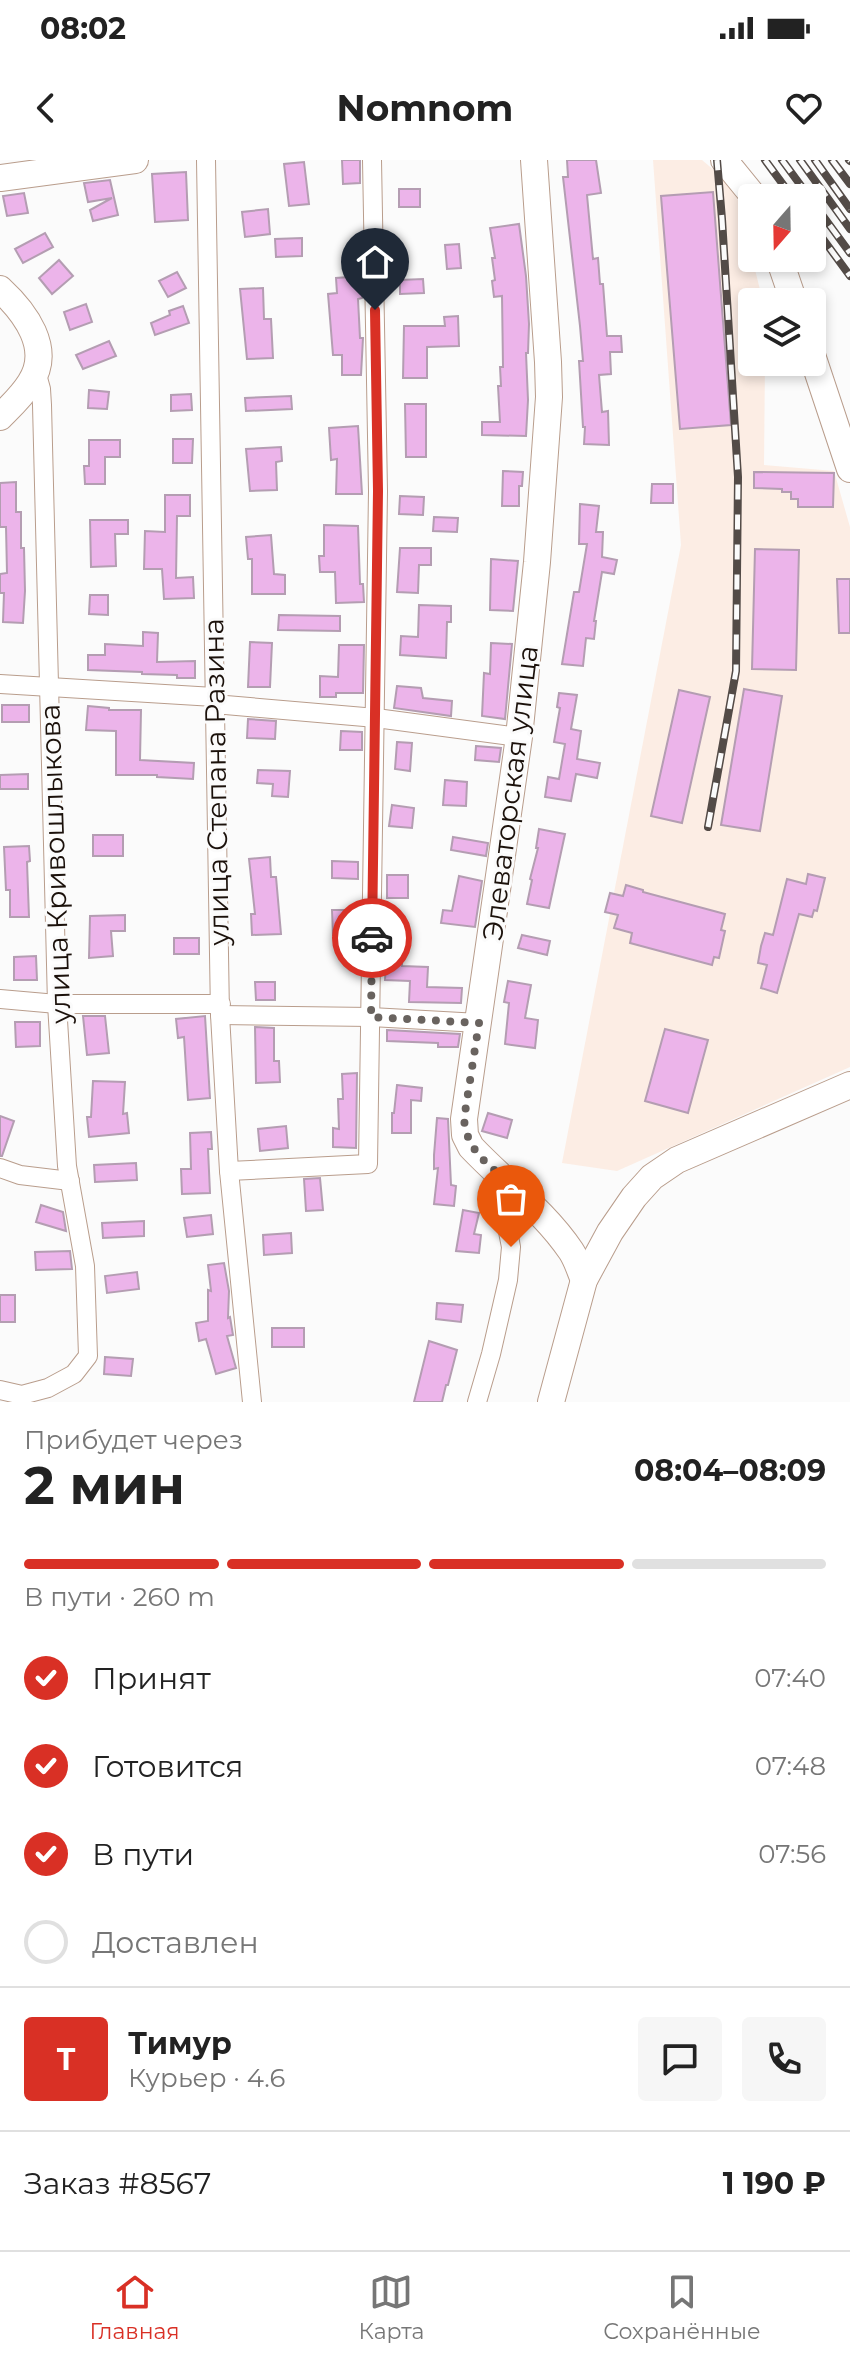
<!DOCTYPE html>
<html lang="ru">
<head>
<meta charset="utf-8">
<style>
	body { margin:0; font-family:Montserrat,sans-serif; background:#f6f6f6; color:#222; height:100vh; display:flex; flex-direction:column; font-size:30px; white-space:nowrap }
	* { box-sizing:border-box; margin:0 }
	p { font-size:26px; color:#767676 }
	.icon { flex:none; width:44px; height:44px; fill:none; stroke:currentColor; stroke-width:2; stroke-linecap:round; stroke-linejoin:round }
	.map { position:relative; height:1242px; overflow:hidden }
	.drawer { display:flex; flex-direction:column; background:#fff; flex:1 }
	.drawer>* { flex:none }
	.needle { width:52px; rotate:200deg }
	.fabs { position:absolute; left:738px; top:24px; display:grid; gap:16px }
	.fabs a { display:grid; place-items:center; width:88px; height:88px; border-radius:8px; background:#fff; box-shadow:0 4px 12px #0003; font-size:40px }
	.pin { position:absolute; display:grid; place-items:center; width:68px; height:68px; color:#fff; margin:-82px -34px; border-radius:50% 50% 50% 0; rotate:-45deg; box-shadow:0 0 8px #0007 }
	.pin .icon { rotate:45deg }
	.courier { position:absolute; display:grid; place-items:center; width:80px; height:80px; margin:-40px; border:6px solid #d93025; border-radius:50%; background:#fff; color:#222; box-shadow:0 2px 10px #0007 }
	.head em { font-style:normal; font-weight:700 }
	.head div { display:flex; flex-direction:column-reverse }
	.head { display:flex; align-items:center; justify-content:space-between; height:136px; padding:0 24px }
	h1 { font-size:52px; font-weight:700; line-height:60px }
	.bar { display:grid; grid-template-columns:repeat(4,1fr); gap:12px 8px; align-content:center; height:96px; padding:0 24px }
	.bar i { height:10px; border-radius:6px; background:#e0e0e0 }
	.bar .on { background:#d93025 }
	.bar p { grid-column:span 4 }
	.line { display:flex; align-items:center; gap:20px; padding:0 24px; border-top:2px solid #e0e0e0 }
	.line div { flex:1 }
	.round { display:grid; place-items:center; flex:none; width:84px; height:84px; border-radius:8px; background:#f6f6f6 }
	ol { padding:0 24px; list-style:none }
	li { display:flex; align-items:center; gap:24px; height:88px }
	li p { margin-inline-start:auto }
	li .icon { padding:8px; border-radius:50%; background:#d93025; color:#fff; stroke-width:4 }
	li:last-child { color:#767676 }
	li i { width:44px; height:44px; border:4px solid #e0e0e0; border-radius:50% }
	.status { display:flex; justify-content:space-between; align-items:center; height:56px; padding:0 40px; background:#fff; direction:ltr }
	.status svg { height:22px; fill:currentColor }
	header { display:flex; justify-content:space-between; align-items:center; height:104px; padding:0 24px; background:#fff; font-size:36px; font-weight:700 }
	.menu { display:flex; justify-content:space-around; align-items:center; height:112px; border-top:2px solid #e0e0e0; background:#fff; font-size:22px; color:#767676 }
	.menu a { display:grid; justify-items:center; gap:4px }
	.menu .on { color:#d93025 }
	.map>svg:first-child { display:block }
	.built { fill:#fcede4 }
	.building { fill:#ecb4ea; stroke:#b49db2; stroke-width:2 }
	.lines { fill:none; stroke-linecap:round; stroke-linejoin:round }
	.street-casing { stroke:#b99d8c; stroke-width:20 }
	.secondary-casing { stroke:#b99d8c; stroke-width:28 }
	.street { stroke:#fff; stroke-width:18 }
	.secondary { stroke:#fff; stroke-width:26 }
	.rail-casing { stroke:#534b47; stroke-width:8 }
	.rail { stroke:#fbfbfb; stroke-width:5; stroke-dasharray:15; stroke-linecap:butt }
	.done { stroke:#69635f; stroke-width:8; stroke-dasharray:0 14.4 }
	.route { stroke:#d93025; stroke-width:10 }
	.labels { text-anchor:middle; stroke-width:6; stroke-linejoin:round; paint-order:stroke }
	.street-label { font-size:28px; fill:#1b110b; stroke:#fbfbfb }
</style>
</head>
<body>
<div class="status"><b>08:02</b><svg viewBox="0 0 49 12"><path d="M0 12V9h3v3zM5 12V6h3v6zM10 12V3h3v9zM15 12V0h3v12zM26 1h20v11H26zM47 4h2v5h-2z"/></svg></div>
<header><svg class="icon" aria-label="back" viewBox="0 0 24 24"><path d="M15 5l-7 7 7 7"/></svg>Nomnom<svg class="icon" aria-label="heart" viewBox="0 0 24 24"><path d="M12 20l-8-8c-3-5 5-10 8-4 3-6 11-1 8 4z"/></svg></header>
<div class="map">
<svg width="850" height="1242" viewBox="0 0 850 1242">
	<rect width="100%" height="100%" fill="#fbfbfb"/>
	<polygon class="built" points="653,0 702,0 735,28 763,142 752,142 752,202 765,202 764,305 834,311 850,367 850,907 617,1011 562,1003 681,385"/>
	<g class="building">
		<polygon points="342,0 360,0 360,23 343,24"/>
		<polygon points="567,0 596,0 601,33 587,35 593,99 598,98 600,124 603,124 607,176 621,176 622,192 610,192 611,214 599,215 602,252 608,251 609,285 584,284 585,267 583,267 579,201 583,201 580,166 563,17 568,17"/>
		<polygon points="304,2 309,44 289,46 284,4"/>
		<polygon points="186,12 188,60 155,62 152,14"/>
		<polygon points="110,20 118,55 93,61 90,50 112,38 88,42 84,23"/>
		<rect x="399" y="29" width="21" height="18"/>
		<polygon points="713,32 731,265 680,269 661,36"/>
		<polygon points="24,33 28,53 7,56 3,36"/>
		<polygon points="268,49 270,74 245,77 242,52"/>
		<polygon points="519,64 526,116 529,164 528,193 526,193 528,240 526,276 482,275 482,262 500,262 498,226 501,226 500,207 503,207 502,136 494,137 492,121 495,120 492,98 495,98 490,68"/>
		<polygon points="45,73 53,87 23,103 15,89"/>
		<polygon points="302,78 302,96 276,97 275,79"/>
		<polygon points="459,84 461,108 447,109 445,85"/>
		<polygon points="59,100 73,116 52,134 39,118"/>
		<polygon points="177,112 186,128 168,137 159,121"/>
		<polygon points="362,116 362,138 358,139 360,178 363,178 361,215 342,215 342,195 333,195 328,134 337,133 336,118"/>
		<polygon points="423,119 424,133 400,134 400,120"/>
		<polygon points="263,128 264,159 271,159 273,198 247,199 240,129"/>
		<polygon points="86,144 92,162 70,170 64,152"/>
		<polygon points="183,146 189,163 155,175 151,163 170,155 169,151"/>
		<polygon points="458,156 459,186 427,187 427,218 403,218 404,166 445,166 444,157"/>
		<polygon points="109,181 116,196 83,209 76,195"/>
		<polygon points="89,230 109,232 107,249 88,248"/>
		<polygon points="191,234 192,250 171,251 171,235"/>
		<polygon points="291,236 292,249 246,251 245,238"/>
		<polygon points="405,244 426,244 426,297 406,297"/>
		<polygon points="358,266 362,334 336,334 337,299 331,300 329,268"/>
		<polygon points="173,279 193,279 192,303 173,303"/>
		<polygon points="89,280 120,280 120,297 105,297 105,324 85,324 84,306 89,306"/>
		<polygon points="281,287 282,301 276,302 277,330 250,331 246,289"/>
		<polygon points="503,311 523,312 522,326 519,326 519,346 502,346"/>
		<polygon points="754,312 834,313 833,347 798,347 798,339 791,339 791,332 782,332 782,329 754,328"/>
		<polygon points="16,322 16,352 21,352 21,388 24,388 25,431 23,463 3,462 4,433 0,433 0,414 7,413 6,367 0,367 0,323"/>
		<polygon points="652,324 673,324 673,343 651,343"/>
		<polygon points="165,335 190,335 190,356 177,356 176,418 193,417 194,438 164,439 162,409 144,409 145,371 165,372"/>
		<polygon points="400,336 424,337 423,355 399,354"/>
		<polygon points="580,344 599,346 596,372 603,372 602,397 617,400 614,414 602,412 594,461 596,461 594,479 586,478 583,506 562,504 574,432 579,432 587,384 579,384"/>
		<polygon points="434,357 458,358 457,372 433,371"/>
		<polygon points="90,360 128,360 128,374 115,374 116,406 91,407"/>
		<polygon points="324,365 358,366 360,424 363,424 364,442 336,443 335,412 320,412 319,396 324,396"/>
		<polygon points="271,375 274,414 285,415 285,434 252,434 252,399 248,399 246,377"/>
		<polygon points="400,388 431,388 431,405 419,405 418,433 397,432"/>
		<polygon points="755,389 799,390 796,510 752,509"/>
		<polygon points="491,399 518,401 513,451 490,450"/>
		<polygon points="837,419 850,419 850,473 839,473"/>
		<polygon points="90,435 108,435 108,455 89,454"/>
		<polygon points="419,445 451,446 451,462 447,462 446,498 400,495 401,476 418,477"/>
		<polygon points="279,455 340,456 340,471 278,470"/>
		<polygon points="143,472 158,473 157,502 195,501 195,518 177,518 177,515 142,514 142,512 88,510 88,495 105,495 105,484 143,486"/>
		<polygon points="250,482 272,483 270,527 248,527"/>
		<polygon points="491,483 512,484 505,559 482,556 484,513 490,514"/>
		<polygon points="339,485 364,485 363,533 336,533 336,537 320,537 320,516 338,517"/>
		<polygon points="397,526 421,528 423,538 452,541 451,556 394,548"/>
		<polygon points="744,529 782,536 760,671 721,665"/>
		<polygon points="679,530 710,537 682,663 651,656"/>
		<polygon points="559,533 577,535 571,569 581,571 577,599 600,603 597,618 576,614 571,641 545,637 548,617 559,619 565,584 554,582 560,548 557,547"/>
		<rect x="2" y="545" width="27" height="17"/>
		<polygon points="88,546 109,548 109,550 141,550 140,600 194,603 193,619 157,617 157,615 116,615 116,571 86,570"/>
		<polygon points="248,559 276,561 275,579 247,578"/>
		<polygon points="341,571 362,572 362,590 340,590"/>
		<polygon points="397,582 412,583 410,611 395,609"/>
		<polygon points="476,586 501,588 499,602 475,600"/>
		<polygon points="258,610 290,611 288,637 272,636 273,624 257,623"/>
		<polygon points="28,614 28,629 0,629 0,615"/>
		<polygon points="445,620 467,622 466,646 443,645"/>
		<polygon points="392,645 414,648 412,668 389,666"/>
		<polygon points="539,669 565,674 549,748 527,744 532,720 530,719 538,688 536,688"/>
		<rect x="93" y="675" width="30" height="21"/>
		<polygon points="453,677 488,683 486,696 451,690"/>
		<polygon points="29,686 30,701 27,702 29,757 10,757 10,730 6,730 4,687"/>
		<polygon points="270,697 271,717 276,717 281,774 252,775 251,754 255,754 249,699"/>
		<polygon points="332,701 358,702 358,719 332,718"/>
		<polygon points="808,714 825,718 817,751 814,750 812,757 799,754 777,833 761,828 767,805 758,803 761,786 765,773 773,775 787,719 806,724"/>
		<rect x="387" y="715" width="21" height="23"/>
		<polygon points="459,716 482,721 475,767 441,763 443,750 452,751"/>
		<polygon points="626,725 643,730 643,732 725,754 721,770 725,771 719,798 714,797 712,805 630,783 632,773 614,768 618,755 605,752 610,733 623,736"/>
		<polygon points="332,750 348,750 348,761 360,760 359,795 338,795 337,775 333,775"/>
		<polygon points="125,755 125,771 111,771 113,796 89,798 90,756"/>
		<polygon points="384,766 403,766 402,806 428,807 427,827 462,828 461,843 409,842 410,821 385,820 387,784 383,784"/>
		<polygon points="522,775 550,781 547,795 518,788"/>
		<rect x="174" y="778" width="25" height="16"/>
		<polygon points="36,796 37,820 14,820 14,797"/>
		<polygon points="508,821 531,825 525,858 538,860 535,888 505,884 509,843 504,842"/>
		<polygon points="255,822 275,822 275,840 256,840"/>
		<polygon points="83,856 105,856 109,893 87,895"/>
		<polygon points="205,856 210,938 188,940 184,877 178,878 176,859"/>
		<polygon points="15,862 40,862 40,886 16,887"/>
		<polygon points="255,867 274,868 274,901 279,901 280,922 256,923"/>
		<polygon points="665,869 708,880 688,953 645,941"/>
		<polygon points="387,870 460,874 458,887 438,887 438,883 387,881"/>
		<polygon points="357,913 356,988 333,987 333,968 339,969 338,939 343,939 342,914"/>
		<polygon points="93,921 125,922 123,954 127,953 129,973 89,977 87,957 91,957"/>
		<polygon points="397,925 422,928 421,941 411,940 411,973 392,973 392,953 394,953"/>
		<polygon points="488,953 512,960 507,978 482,971"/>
		<polygon points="0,956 14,961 2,996 0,996"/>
		<polygon points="437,958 448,959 451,1025 456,1026 454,1046 434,1044 438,1008 434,1009 434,995"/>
		<polygon points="286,966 288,988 260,991 258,969"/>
		<polygon points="211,972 212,989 208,989 210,1033 182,1034 181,1009 191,1009 190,973"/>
		<polygon points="136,1003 137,1020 95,1022 94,1005"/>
		<polygon points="320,1018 323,1050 306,1051 304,1019"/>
		<polygon points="41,1045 63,1052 66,1071 36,1062"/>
		<polygon points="463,1050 479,1053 474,1074 481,1075 479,1093 456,1091"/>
		<polygon points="211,1055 213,1074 187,1077 184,1058"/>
		<polygon points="144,1061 144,1076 103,1078 102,1063"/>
		<polygon points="291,1073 292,1093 264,1095 263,1075"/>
		<polygon points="70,1091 72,1109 36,1110 35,1092"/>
		<polygon points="224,1103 229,1131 228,1158 230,1157 233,1175 227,1176 236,1208 216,1214 206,1179 199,1181 196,1163 208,1161 208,1130 211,1131 208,1105"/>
		<polygon points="137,1112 139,1129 107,1133 105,1116"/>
		<rect x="0" y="1135" width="15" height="27"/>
		<polygon points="437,1143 463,1145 461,1162 436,1159"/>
		<rect x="272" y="1168" width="32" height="19"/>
		<polygon points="429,1181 457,1190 448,1225 446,1225 442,1242 414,1242"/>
		<polygon points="105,1197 133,1199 131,1216 104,1214"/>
	</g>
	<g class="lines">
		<g class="street-casing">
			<g id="street">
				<polyline points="206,0 220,855 229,1011 252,1242"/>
				<polyline points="0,524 214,537"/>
				<polyline points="214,544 376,558 519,577"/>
				<polyline points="0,839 57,844 221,844"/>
				<polyline points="220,855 371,857 479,863"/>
				<polyline points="0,1008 20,1015 70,1021"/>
				<polyline points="229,1011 368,1004 378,331 372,0"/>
				<polyline points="0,1230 22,1235 48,1228 74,1214 88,1196 85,1106 67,1006 57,844 42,245 41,229 36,211"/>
				<polyline points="477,1242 491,1194 508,1120 511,1087 501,1036 502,1027 506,1021"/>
			</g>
		</g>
		<g class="secondary-casing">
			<g id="secondary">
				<path d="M534,0L548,202L549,237L537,402L519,577L464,959L465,975L471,987C504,1022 544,1051 571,1091C577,1100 580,1111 584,1120"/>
				<polyline points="724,0 755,38"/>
				<polyline points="0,18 135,0"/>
				<polyline points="779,98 794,142"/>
				<path d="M0,129C25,152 53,189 30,223C22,236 11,246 0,257"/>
				<polyline points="812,195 850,309"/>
				<polyline points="551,1242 584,1120 610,1072 634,1037 652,1017 677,1000 850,925"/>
			</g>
		</g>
		<use href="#street" class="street"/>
		<use href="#secondary" class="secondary"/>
		<g class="rail-casing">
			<g id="rail">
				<polyline points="765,0 793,38"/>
				<polyline points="782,0 810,38"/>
				<polyline points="800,0 850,69"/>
				<polyline points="815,0 850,49"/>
				<polyline points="832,0 850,24"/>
				<polyline points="849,0 850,1"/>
				<polyline points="812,41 850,93"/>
				<polyline points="812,64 850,116"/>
				<polyline points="708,667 736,511 738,317 722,59 717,0"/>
			</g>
		</g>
		<use href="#rail" class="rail"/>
	</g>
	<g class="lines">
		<path class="done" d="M372,778L371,857L479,863L464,959C467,990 485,1001 506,1021L502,1027L501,1036L511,1087"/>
		<polyline class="route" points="372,778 378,331 375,150"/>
	</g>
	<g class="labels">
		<g class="street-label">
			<text transform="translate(216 622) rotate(-91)" y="10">улица Степана Разина</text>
			<text transform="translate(510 633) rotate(-83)" y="10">Элеваторская улица</text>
			<text transform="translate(55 704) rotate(-92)" y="10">улица Кривошлыкова</text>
		</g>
	</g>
</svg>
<div class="fabs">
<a><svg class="needle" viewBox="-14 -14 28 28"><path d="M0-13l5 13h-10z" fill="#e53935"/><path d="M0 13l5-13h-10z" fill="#767676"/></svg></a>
<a><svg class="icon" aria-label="layers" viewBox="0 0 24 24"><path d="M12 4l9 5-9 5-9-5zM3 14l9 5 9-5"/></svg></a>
</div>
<div class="pin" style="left:511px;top:1087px;background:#ea580c"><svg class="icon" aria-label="bag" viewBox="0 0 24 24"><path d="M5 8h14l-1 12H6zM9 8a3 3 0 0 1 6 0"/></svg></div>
<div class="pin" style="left:375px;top:150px;background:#1f2937"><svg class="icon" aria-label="home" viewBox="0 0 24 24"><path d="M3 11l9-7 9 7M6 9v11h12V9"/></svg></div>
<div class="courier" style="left:372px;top:778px"><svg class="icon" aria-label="car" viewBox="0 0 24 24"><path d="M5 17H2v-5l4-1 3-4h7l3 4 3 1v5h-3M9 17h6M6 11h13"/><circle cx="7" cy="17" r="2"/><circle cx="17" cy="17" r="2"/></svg></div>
</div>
<section class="drawer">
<div class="head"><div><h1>2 мин</h1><p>Прибудет через</p></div><em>08:04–08:09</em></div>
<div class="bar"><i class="on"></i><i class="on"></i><i class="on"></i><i></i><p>В пути · 260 m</p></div>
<ol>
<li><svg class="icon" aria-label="check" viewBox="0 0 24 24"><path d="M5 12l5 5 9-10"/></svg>Принят<p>07:40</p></li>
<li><svg class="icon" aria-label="check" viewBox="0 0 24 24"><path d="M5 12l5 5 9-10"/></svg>Готовится<p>07:48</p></li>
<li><svg class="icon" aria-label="check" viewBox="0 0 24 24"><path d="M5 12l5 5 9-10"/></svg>В пути<p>07:56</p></li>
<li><i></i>Доставлен</li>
</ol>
<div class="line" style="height:144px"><b class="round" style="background:#d93025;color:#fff">Т</b><div><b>Тимур</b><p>Курьер · 4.6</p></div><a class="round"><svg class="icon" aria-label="chat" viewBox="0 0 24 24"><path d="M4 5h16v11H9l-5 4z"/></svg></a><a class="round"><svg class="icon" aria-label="phone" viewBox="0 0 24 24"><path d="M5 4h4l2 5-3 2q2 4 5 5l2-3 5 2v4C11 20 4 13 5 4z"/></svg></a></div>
<div class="line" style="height:104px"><div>Заказ #8567</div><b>1 190 ₽</b></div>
</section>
<nav class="menu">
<a class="on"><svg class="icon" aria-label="home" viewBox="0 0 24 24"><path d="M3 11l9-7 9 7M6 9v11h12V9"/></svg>Главная</a>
<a><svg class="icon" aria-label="map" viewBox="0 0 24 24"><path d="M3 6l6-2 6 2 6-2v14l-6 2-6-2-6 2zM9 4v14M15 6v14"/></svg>Карта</a>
<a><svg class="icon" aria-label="saved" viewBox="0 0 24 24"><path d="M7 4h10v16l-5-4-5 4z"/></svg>Сохранённые</a>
</nav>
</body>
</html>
